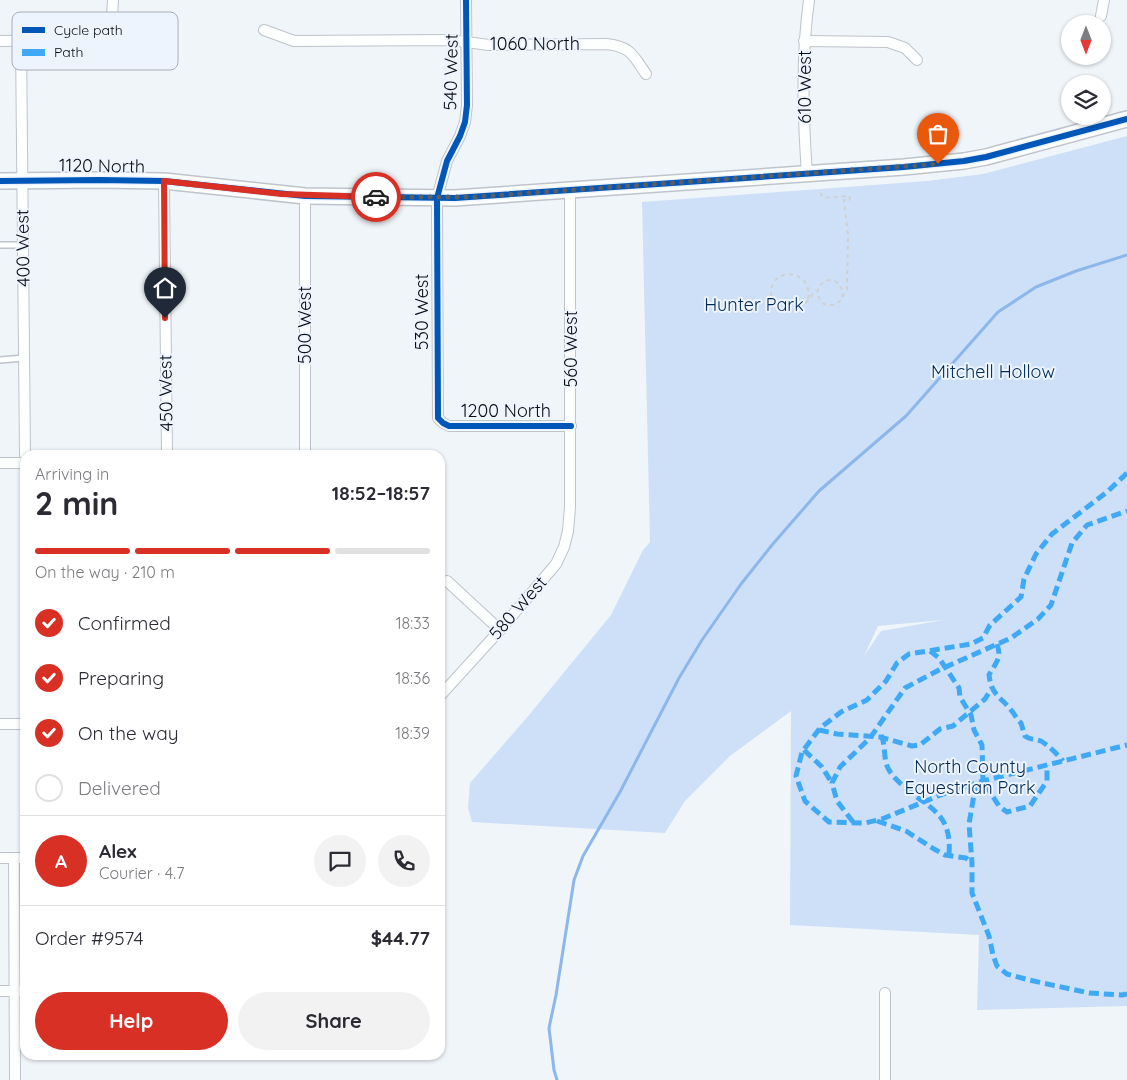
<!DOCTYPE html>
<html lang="en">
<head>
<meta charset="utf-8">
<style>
	body { margin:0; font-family:Quicksand,sans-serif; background:#f2f2f3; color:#2b2b33; height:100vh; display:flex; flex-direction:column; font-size:19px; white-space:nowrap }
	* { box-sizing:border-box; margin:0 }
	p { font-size:16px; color:#7c7c81 }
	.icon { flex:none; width:28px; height:28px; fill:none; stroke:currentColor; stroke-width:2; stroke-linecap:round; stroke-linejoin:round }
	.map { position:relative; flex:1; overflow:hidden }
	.details { position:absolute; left:20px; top:450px; width:425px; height:610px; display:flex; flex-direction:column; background:#fff; border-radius:15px; box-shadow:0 1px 4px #0004 }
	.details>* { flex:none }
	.needle { width:32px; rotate:180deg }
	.tools { position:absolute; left:1061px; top:15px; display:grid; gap:10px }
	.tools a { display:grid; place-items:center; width:50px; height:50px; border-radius:50%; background:#fff; box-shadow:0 1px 4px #0004; font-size:25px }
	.pin { position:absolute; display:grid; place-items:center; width:42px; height:42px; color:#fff; margin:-51px -21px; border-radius:50% 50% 50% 0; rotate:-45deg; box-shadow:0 0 5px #0007 }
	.pin .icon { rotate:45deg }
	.courier { position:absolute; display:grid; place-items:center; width:50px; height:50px; margin:-25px; border:4px solid #d93025; border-radius:50%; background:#fff; color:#222; box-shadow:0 1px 6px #0007 }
	.overview em { font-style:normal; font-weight:800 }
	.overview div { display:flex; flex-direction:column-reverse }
	.overview { display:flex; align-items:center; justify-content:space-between; height:85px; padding:0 15px }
	h1 { font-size:32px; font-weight:800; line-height:38px }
	.bar { display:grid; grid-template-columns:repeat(4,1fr); gap:8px 5px; align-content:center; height:60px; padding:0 15px }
	.bar i { height:6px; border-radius:4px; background:#e1e1e2 }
	.bar .current { background:#d93025 }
	.bar p { grid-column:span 4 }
	.line { display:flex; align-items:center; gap:12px; padding:0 15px; border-top:1px solid #e1e1e2 }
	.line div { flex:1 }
	.round { display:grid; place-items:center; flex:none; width:52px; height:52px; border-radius:26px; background:#f2f2f3 }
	ol { padding:0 15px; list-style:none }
	li { display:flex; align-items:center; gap:15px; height:55px }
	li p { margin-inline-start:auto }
	li .icon { padding:5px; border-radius:50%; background:#d93025; color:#fff; stroke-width:4 }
	li:last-child { color:#7c7c81 }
	li i { width:28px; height:28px; border:2px solid #e1e1e2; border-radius:50% }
	.action { display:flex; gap:10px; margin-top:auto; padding:10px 15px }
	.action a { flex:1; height:58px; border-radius:30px; background:#d93025; color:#fff; font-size:20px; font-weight:800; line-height:58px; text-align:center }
	.action a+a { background:#f2f2f3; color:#2b2b33 }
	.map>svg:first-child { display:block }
	.green { fill:#cee0f7; fill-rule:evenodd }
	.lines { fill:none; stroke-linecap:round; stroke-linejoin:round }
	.stream { stroke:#8db7eb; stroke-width:3 }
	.lane-casing { stroke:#bec4ca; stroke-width:8 }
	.street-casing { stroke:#bec4ca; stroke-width:12 }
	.secondary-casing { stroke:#bec4ca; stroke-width:18 }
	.path { stroke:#cfd0d2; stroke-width:2; stroke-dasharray:4 4; stroke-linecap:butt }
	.lane { stroke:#fdfefe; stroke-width:5 }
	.street { stroke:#fdfefe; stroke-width:10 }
	.secondary { stroke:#fdfefe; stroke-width:15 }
	.quiet { stroke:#3fa9f5; stroke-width:5; stroke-dasharray:10 5; stroke-linecap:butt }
	.cycleway-casing { stroke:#edf4fd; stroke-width:9 }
	.cycleway { stroke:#0057b8; stroke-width:6 }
	.done { stroke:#595e64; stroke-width:5; stroke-dasharray:0 9 }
	.route { stroke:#d93025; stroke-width:6 }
	.labels { text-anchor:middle; stroke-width:4; stroke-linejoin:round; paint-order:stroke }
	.street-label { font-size:18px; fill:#070c13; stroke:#edf4fd }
	.park-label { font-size:18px; fill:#012a57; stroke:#edf4fd }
	.key { fill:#edf4fd; stroke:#a8aeb7; stroke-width:1 }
	.key-label { font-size:14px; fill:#070c13 }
</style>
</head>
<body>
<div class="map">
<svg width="1127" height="1080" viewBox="0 0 1127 1080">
	<rect width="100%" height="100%" fill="#f0f5fa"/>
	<path class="green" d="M1127,136V1006L977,1010L979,935L790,925L791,711L730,756L685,801L665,833L472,822L468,808L470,783L529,715L611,615L643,550L650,542L642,202L927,181L983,174ZM943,620L881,631L864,656L878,626Z"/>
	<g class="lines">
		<polyline class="stream" points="557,1080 554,1070 549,1028 556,995 574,880 583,856 620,792 679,678 702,640 741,584 772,545 819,491 906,416 998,312 1036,287 1076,271 1127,255"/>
		<g class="lane-casing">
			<g id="lane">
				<polyline points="0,245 23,245"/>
				<polyline points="0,360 24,358"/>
			</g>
		</g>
		<g class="street-casing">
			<g id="street">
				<polyline points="466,0 467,105 465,122 460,136 447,161 437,198 438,418 443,423 449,426 571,426"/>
				<polyline points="1101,16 1104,0"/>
				<path d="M264,30L294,41L451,40L489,45L607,44C631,47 633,55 646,74"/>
				<polyline points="0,41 88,40 107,38 111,31 113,0"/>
				<polyline points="21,41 25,455"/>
				<polyline points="804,41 888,42 905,48 917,60"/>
				<path d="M807,174C803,116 801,58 809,0"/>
				<polyline points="164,181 167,455"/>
				<polyline points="305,196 305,455"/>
				<polyline points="0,463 25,463"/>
				<polyline points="447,581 500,630"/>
				<polyline points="440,696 500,630 556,564 564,547 568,531 570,507 570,191"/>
				<polyline points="0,724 25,724"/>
				<polyline points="0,858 25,858"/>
				<polyline points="14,858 15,1080"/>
				<polyline points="0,991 25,991"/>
				<polyline points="885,1080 885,993"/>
			</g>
		</g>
		<g class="secondary-casing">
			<polyline id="secondary" points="0,181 99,180 164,181 305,196 455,198 904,167 964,161 986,157 1127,119"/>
		</g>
		<g class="path">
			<path d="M820,193L824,198L849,196L850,200H844L848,236L847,289L840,301L834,305H826L822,303L817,294C820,273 845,277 842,297"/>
			<path d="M808,299C814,271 774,265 771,291C770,307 789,317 801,308C807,303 811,295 816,290"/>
		</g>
		<use href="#lane" class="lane"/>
		<use href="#street" class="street"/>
		<use href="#secondary" class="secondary"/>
		<g class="quiet">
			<polyline points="1127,473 1107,492 1052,534 1036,554 1024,579 1021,597 990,625 983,638 971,644 909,654 897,663 886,681 867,700 841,712 820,728 802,752 796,776 805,801 829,822 865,823 882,819 943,794 983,781 1127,745"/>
			<path d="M997,644C1002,659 996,662 989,675C992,696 999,695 1011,710C1015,714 1016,719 1021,723L1025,736C1030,740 1035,739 1041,741C1049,746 1057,754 1063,761"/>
			<polyline points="930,651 939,658 959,688 960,697 971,715 974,730 982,745 983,781 999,806 1007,812 1030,806 1047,781 1047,765"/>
			<polyline points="819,730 837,734 880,737 912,746 920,745 940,729 953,726 985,699 992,688"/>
			<path d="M881,735C886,745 883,758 888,768C891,775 898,781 903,786C931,810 952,813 949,855"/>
			<polyline points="804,750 822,767 832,783"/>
			<polyline points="976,783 969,824 972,863 972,893 989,936 993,955 997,966 1007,974 1029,980 1089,993 1122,995 1127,994"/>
			<polyline points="877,821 906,831 934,849 945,855 966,858 972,863"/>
			<polyline points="853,822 837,801 832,783 840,767 870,738 905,688 939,670 1011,638 1038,619 1051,605 1072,543 1087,525 1127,511"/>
		</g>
		<g class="cycleway-casing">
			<g id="cycleway">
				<polyline points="466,0 467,105 465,122 460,136 447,161 437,198 438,418 443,423 449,426 571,426"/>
				<polyline points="0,181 99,180 164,181 305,196 455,198 904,167 964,161 986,157 1127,119"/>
			</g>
		</g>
		<use href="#cycleway" class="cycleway"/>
	</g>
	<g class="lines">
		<polyline class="done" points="376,197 474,197 938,164"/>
		<polyline class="route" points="165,318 164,181 282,194 376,197"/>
	</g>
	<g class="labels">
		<g class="street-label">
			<text x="535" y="50">1060 North</text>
			<text transform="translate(451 72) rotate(-89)" y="6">540 West</text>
			<text transform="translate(805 87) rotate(-90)" y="6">610 West</text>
			<text transform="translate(102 166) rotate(1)" y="6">1120 North</text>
			<text transform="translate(23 248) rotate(-91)" y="6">400 West</text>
			<text transform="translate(422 312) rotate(-90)" y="6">530 West</text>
			<text transform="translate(305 325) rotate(-90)" y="6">500 West</text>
			<text transform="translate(571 349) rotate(-90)" y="6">560 West</text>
			<text transform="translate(166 393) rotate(-91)" y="6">450 West</text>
			<text x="506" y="417">1200 North</text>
			<text transform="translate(518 608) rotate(-49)" y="6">580 West</text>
		</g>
		<g class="park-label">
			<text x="754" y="311">Hunter Park</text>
			<text x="993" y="378">Mitchell Hollow</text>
			<text x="970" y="773">North County<tspan x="970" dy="21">Equestrian Park</tspan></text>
		</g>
	</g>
	<rect x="12" y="12" width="166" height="58" rx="8" class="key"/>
	<rect x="22" y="27" width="23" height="6" fill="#0057b8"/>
	<rect x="22" y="49" width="23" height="7" fill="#3fa9f5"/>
	<g class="key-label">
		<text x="54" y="35">Cycle path</text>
		<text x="54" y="57">Path</text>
	</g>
</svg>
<div class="tools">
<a><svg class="needle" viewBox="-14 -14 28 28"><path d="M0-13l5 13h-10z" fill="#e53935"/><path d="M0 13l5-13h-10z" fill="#7c7c81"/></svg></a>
<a><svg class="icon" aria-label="layers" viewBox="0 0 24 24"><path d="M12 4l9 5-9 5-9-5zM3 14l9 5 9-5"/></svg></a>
</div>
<div class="pin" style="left:938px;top:164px;background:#ea580c"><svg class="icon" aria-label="bag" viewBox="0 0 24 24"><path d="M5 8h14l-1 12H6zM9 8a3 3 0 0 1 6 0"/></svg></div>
<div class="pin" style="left:165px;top:318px;background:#1f2937"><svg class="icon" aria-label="home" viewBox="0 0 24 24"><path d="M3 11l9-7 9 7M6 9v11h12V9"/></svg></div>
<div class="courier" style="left:376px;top:197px"><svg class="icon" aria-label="car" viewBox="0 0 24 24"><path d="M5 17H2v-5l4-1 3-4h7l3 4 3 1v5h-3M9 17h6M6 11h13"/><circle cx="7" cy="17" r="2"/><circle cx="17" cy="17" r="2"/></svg></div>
<section class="details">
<div class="overview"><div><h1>2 min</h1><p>Arriving in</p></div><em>18:52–18:57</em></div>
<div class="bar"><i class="current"></i><i class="current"></i><i class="current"></i><i></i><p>On the way · 210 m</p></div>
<ol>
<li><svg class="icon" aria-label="check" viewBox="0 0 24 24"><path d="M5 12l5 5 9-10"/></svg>Confirmed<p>18:33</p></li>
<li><svg class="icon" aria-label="check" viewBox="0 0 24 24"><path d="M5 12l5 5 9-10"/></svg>Preparing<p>18:36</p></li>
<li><svg class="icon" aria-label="check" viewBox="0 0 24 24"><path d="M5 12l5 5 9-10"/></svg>On the way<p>18:39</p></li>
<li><i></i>Delivered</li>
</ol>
<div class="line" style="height:90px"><b class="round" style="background:#d93025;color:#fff">A</b><div><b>Alex</b><p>Courier · 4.7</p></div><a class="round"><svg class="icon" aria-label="chat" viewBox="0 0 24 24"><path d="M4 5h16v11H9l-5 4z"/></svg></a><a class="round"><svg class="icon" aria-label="phone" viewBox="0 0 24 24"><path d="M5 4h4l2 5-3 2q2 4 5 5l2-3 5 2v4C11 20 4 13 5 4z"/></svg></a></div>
<div class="line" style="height:65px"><div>Order #9574</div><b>$44.77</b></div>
<div class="action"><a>Help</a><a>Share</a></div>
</section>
</div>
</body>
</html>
